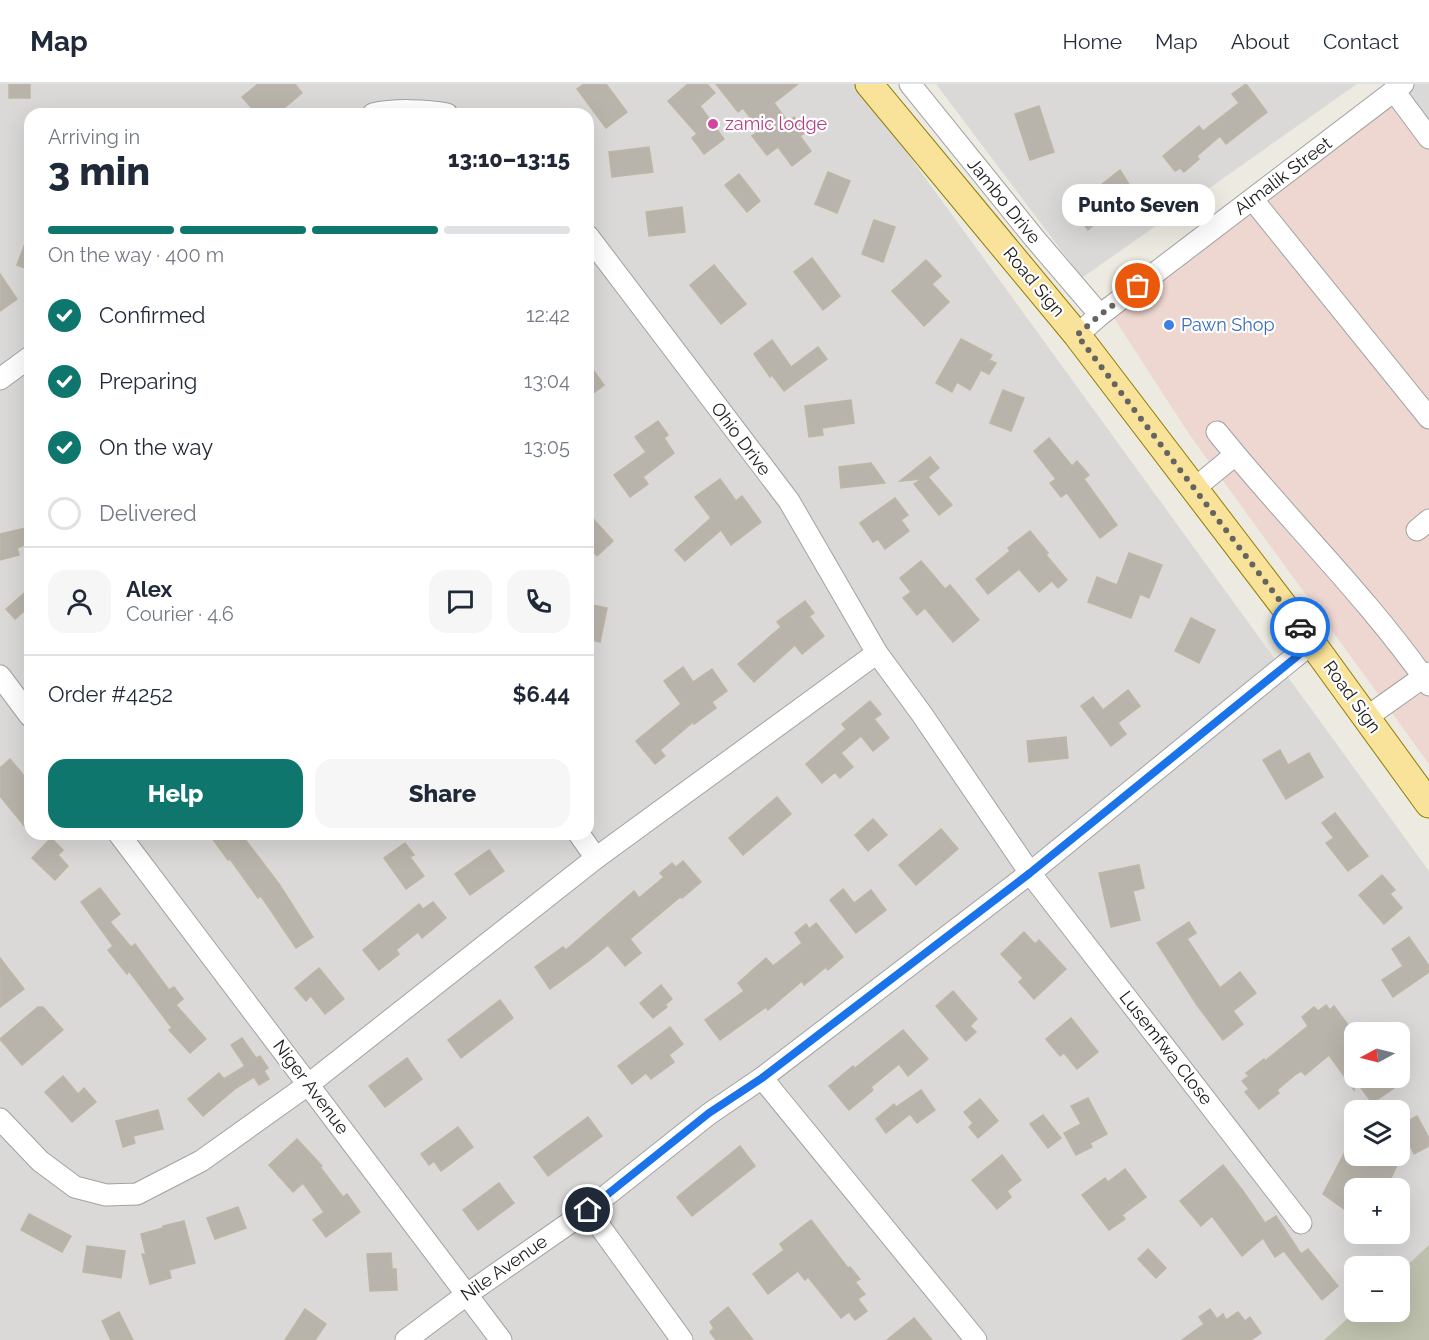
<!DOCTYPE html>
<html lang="en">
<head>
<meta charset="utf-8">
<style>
	body { margin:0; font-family:Raleway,sans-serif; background:#f6f6f7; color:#1f2937; height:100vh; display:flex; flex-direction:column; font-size:22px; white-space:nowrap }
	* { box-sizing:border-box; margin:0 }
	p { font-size:20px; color:#747a83 }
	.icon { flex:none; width:33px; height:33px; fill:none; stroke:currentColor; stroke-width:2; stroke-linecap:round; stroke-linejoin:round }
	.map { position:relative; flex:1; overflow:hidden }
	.panel { position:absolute; left:24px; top:24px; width:570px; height:732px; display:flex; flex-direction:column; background:#fff; border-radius:18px; box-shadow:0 6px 24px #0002 }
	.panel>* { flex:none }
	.needle { width:39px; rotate:263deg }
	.fabs { position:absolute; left:1344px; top:938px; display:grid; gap:12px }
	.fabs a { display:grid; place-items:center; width:66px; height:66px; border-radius:12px; background:#fff; box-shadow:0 6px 24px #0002; font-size:30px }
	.pin { position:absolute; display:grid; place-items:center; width:51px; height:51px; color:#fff; margin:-26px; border:3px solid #fff; border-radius:50%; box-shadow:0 2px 6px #0007 }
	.courier { position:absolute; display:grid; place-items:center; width:60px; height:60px; margin:-30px; border:4px solid #1a73e8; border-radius:50%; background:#fff; color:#222; box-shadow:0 2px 8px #0007 }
	.bubble { position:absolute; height:42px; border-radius:18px; background:#fff; box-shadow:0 6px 24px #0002; font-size:20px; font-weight:800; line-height:42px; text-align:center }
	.headline em { font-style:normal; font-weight:800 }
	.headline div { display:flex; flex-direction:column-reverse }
	.headline { display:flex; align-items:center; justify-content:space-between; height:102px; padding:0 24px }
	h1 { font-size:39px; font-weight:800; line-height:45px }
	.bar { display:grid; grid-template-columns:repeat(4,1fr); gap:9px 6px; align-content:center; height:72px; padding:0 24px }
	.bar i { height:8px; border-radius:4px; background:#e0e1e3 }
	.bar .active { background:#0f766e }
	.bar p { grid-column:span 4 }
	.line { display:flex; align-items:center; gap:15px; padding:0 24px; border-top:2px solid #e0e1e3 }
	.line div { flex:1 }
	.round { display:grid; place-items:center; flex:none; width:63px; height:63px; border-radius:18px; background:#f6f6f7 }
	ol { padding:0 24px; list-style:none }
	li { display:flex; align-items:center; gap:18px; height:66px }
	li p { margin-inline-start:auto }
	li .icon { padding:6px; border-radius:50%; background:#0f766e; color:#fff; stroke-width:4 }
	li:last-child { color:#747a83 }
	li i { width:33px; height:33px; border:3px solid #e0e1e3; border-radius:50% }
	.cta { display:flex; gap:12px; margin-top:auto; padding:12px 24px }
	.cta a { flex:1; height:69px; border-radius:18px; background:#0f766e; color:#fff; font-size:24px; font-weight:800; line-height:69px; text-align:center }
	.cta a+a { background:#f6f6f7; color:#1f2937 }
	header { display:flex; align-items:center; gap:36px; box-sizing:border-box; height:84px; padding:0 30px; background:#fff; border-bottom:2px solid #e0e1e3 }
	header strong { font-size:28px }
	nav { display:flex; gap:33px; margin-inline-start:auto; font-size:21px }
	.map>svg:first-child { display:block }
	.residential { fill:#dad9d8; fill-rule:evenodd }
	.commercial { fill:#eed7d0 }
	.construction { fill:#bdc1ad }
	.building { fill:#b9b4ab; stroke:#beb5a4; stroke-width:1.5 }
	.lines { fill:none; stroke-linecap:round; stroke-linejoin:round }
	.minor-casing { stroke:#a2a2a2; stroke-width:23 }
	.major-casing { stroke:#8f7d04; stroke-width:29 }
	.minor { stroke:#fff; stroke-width:21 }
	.major { stroke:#f9e39a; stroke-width:27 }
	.done { stroke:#646460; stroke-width:6; stroke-dasharray:0 10.8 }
	.route { stroke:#1a73e8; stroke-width:8 }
	.hotel-dot { fill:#d1479c; stroke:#fff; stroke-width:2 }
	.shop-dot { fill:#3f7fe0; stroke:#fff; stroke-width:2 }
	.labels { text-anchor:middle; stroke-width:4.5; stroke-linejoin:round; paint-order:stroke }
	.hotel-label { font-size:18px; fill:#b23c85; stroke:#fff; text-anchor:start }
	.street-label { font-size:18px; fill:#1b1b1b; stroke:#fff }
	.shop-label { font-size:18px; fill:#366cbe; stroke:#fff; text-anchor:start }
</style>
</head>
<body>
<header>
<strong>Map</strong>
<nav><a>Home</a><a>Map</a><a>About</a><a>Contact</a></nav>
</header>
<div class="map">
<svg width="1429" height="1256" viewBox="0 0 1429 1256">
	<rect width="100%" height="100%" fill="#edebe1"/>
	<g class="residential">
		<path d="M0,0H857L1429,787V1256H0ZM30,30H588V750H30ZM1354,948H1400V993H1354ZM1354,1026H1400V1071H1354ZM1354,1104H1400V1149H1354ZM1354,1182H1400V1227H1354Z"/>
		<polygon points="936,0 1357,0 1082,194"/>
		<polygon points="1394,0 1429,0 1429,43"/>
	</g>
	<polygon class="commercial" points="1392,12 1429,62 1429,680 1189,350 1112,231"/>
	<polygon class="construction" points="1429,1161 1429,1256 1324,1256 1356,1227 1400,1227 1400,1188"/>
	<g class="building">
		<rect x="9" y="0" width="21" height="14"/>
		<polygon points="258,0 295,0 302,9 277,30 257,30 242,13"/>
		<polygon points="584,0 606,0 627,28 606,44 577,5"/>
		<polygon points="688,0 707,0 715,9 700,22 724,55 704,70 692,54 697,50 668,17"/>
		<polygon points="716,0 798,0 774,19 788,38 794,33 806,48 800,52 811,67 792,82 778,63 767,71 752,52 760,46 743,24 738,28"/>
		<polygon points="1246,0 1267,28 1226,60 1220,52 1197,72 1199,75 1184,88 1180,84 1175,87 1163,72 1199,42 1203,47 1239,19 1232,10"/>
		<polygon points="1039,22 1054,68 1030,76 1015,30"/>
		<polygon points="649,63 653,88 612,93 609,68"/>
		<polygon points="1120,86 1135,110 1127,114 1134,123 1115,137 1106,130 1088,146 1072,124"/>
		<polygon points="828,88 850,97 837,129 815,120"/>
		<polygon points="739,90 760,117 747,128 725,101"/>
		<polygon points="682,123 685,148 649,152 646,128"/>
		<polygon points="874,136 895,143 883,178 862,170"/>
		<polygon points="29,149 30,149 30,186 17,181"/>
		<polygon points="812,174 840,212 823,226 794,188"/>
		<polygon points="926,176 941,192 932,200 949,218 924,242 892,207"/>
		<polygon points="714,181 746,220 721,240 690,201"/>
		<polygon points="0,190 17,215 0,227"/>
		<polygon points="961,255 992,271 989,276 996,279 989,290 981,286 970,306 957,298 952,308 936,299"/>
		<polygon points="772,256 791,283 818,263 827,275 784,307 772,291 770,293 754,270"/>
		<polygon points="588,279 604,301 588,313"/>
		<polygon points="1003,306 1024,314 1011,347 990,339"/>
		<polygon points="851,316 854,339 822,344 823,351 809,353 805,322"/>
		<polygon points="658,337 668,351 664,354 674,369 643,393 648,400 630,413 614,391 646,368 635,353"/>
		<polygon points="1049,354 1072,382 1077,377 1089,391 1084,395 1117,441 1100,454 1067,409 1061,413 1050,399 1056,395 1034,367"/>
		<polygon points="930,373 939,384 928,393 952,421 939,431 914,400 922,395 900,397"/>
		<polygon points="871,379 885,399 841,404 839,383"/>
		<polygon points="720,395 736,417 742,412 761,438 731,461 721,446 685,477 675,466 711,434 695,413"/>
		<polygon points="895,414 908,431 901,436 909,447 885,465 878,455 873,458 860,439"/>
		<polygon points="588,429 613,457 597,472 588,462"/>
		<polygon points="30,443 30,459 17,464 19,471 0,476 0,450"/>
		<polygon points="1030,447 1048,469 1046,471 1067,496 1058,504 1052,497 1039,508 1019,485 988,510 976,495 1010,467 1008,464"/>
		<polygon points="1129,469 1162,481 1149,514 1140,510 1131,534 1088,518 1097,493 1117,501"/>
		<polygon points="921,477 945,505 950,501 979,536 953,558 925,524 917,531 903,514 911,508 900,494"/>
		<polygon points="30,504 30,522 15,535 6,525"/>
		<polygon points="805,517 814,529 809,532 824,552 802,570 795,561 754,598 738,580 781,543 777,538"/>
		<polygon points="588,520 607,524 600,558 588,555"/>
		<polygon points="1191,534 1215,546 1199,579 1175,567"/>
		<polygon points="683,583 693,598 712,585 727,607 712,618 716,624 694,640 693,638 660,666 665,672 655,680 636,657 681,620 664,597"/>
		<polygon points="1128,606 1140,622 1118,639 1126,650 1111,662 1081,622 1093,613 1103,626"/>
		<polygon points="870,617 881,630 874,635 889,654 873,667 861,652 841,669 853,683 840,694 835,688 822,699 806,680 846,645 842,640"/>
		<polygon points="1066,653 1068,674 1029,678 1027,657"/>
		<polygon points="1280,666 1288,681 1309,669 1323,693 1286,715 1263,676"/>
		<polygon points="10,675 30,699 30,749 0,712 0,684"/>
		<polygon points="777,713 791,730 743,771 729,754"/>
		<polygon points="1335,729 1368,772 1348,787 1326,759 1334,754 1322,739"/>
		<polygon points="873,735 887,751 868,767 855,751"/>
		<polygon points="941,745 958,765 916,801 899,781"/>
		<polygon points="209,750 241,750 279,800 313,853 296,864 261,812 258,814 230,775 228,776"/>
		<polygon points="51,754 63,766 58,771 68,782 55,796 32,774"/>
		<polygon points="405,759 414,771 410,773 424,792 406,805 384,774"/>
		<polygon points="489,766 504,787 470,811 455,790"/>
		<polygon points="683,777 701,798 682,814 680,813 630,855 641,869 625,882 608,861 590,876 550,905 535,883 563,863 566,866 634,807 639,814 664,793 660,789 672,779 676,783"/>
		<polygon points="1139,781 1144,804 1133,807 1140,836 1111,843 1099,789"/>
		<polygon points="1382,791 1395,806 1390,810 1402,824 1384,840 1359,811"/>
		<polygon points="100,804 120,830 110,838 131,863 135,860 169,906 174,903 183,915 176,921 206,955 190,969 169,946 172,944 129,887 127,890 108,866 113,862 81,818"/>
		<polygon points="843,805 854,819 871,806 886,826 856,849 830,816"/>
		<polygon points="433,818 446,834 422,854 418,848 396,866 399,870 379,886 363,866 419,820 423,825"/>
		<polygon points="1189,838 1196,849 1187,855 1220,904 1240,888 1256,909 1233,927 1243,940 1223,956 1197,921 1157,859"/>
		<polygon points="816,839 843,873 828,886 826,883 804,901 802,897 768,926 766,923 720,956 705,936 744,907 738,899 766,874 773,882 802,859 795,849 806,840 809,845"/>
		<polygon points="1024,848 1035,860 1039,856 1066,885 1034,915 1019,898 1023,894 1001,870"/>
		<polygon points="1409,853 1429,882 1429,888 1393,913 1382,896 1403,882 1392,865"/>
		<polygon points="0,874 24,905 0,923"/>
		<polygon points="319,884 344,915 325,930 311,912 306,917 295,904"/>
		<polygon points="661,901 672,915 665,921 667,923 653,934 640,919"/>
		<polygon points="953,907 977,935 970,942 976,948 966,957 936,922"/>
		<polygon points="500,916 513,934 461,974 448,956"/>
		<polygon points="1326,921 1330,926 1334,922 1354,949 1354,993 1386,993 1394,1004 1372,1019 1354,994 1354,1006 1329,971 1305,991 1301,987 1296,990 1277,1006 1279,1009 1259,1025 1245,1008 1249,1005 1242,997 1249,992 1246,989 1264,975 1265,977 1308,942 1302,933 1314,923 1318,927"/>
		<polygon points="38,923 43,923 63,946 22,981 0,955"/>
		<polygon points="1071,934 1098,968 1077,985 1064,969 1060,972 1046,955"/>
		<polygon points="670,943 683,960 669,971 674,978 651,995 646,989 632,1000 618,982"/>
		<polygon points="903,946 928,975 908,992 899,980 871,1003 873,1006 849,1026 829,1002 853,982 855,984"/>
		<polygon points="242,954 256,974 260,972 268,984 264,987 269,995 259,1001 254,993 236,1004 203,1032 188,1015 219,989 224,995 245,982 231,961"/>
		<polygon points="407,974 422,995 385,1023 369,1002"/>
		<polygon points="63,992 78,1010 84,1004 96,1018 72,1038 45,1008"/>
		<polygon points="921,1006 935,1026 917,1039 910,1030 886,1049 876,1035 894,1020 896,1023"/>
		<polygon points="1088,1014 1107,1050 1090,1059 1092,1063 1076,1071 1064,1049 1081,1040 1071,1022"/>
		<polygon points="980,1015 998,1037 978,1054 969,1043 973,1039 964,1028"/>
		<polygon points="158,1026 163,1045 133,1052 135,1059 123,1063 116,1037"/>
		<polygon points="1043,1031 1061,1054 1048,1064 1030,1040"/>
		<polygon points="1417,1032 1429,1054 1429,1062 1414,1070 1400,1041"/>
		<polygon points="588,1033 602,1052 548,1092 534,1073"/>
		<polygon points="458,1043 473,1063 441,1087 434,1077 429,1081 421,1070"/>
		<polygon points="297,1055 322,1082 320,1083 343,1113 347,1110 360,1128 326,1153 313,1136 324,1128 303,1099 293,1108 269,1081"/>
		<polygon points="740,1062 755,1082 692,1132 677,1113"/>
		<polygon points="1348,1062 1354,1068 1354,1071 1402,1071 1386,1104 1354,1104 1354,1132 1323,1110"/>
		<polygon points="1002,1071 1021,1096 1007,1107 1011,1113 997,1125 972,1096"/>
		<polygon points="1223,1081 1243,1107 1265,1139 1276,1132 1301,1170 1308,1165 1338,1202 1322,1216 1284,1167 1275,1173 1263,1154 1242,1172 1212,1132 1201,1142 1180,1117"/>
		<polygon points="1125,1085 1146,1113 1122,1131 1125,1135 1109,1146 1082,1111 1105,1094 1108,1098"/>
		<polygon points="499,1099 514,1119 478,1146 463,1126"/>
		<polygon points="238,1123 246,1144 215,1155 207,1134"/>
		<polygon points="29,1130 71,1152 62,1168 21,1146"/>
		<polygon points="811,1136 848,1184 850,1183 860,1195 855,1198 865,1210 858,1215 867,1227 855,1236 849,1228 841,1234 808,1193 805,1196 798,1187 768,1210 753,1190 784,1166 780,1160"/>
		<polygon points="184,1137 195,1179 169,1186 171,1194 150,1200 142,1170 146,1171 141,1150 163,1144 163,1142"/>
		<polygon points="87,1162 125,1167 121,1194 83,1188"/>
		<polygon points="1148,1165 1166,1184 1156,1194 1138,1175"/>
		<polygon points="391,1169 392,1185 396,1185 397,1206 370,1207 367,1170"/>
		<polygon points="728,1223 753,1256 716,1256 710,1248 714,1244 710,1238"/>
		<polygon points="305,1225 326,1240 315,1256 285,1256"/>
		<polygon points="1210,1225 1217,1235 1223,1230 1226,1236 1238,1228 1245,1237 1250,1233 1261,1249 1251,1256 1182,1256 1204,1240 1199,1233"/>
		<polygon points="119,1228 133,1256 111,1256 102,1237"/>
		<polygon points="914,1234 932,1256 887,1256"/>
	</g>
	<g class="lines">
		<g class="minor-casing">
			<g id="minor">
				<polyline points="910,0 1035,155 1100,231"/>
				<polyline points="1394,7 1429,54"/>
				<path d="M373,30C393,25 427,26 447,30"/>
				<polyline points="1253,116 1429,334"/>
				<polyline points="588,152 789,417 877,569 921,629 1030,789 1301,1139"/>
				<polyline points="1077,251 1100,231 1403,0"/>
				<polyline points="0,295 30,273"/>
				<path d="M1217,348C1286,434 1366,511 1429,601"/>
				<polyline points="1195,404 1235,371"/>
				<polyline points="1417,446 1429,436"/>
				<polyline points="0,592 30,632"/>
				<polyline points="1367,633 1429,589"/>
				<polyline points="119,750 501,1256"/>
				<polyline points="579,750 596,774"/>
				<polyline points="762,994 976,1256"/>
				<polyline points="0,1035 40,1077 75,1103 106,1111 137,1110 201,1077 309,1000 596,774 877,569"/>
				<polyline points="588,1126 682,1256"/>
				<polyline points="406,1256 466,1211 588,1126 709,1030 762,994 1030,789 1312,559"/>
			</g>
		</g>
		<g class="major-casing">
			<polyline id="major" points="869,0 1077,251 1312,559 1429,720"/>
		</g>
		<use href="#minor" class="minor"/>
		<use href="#major" class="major"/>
	</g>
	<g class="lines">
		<polyline class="done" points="1138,202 1100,231 1077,251 1300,543"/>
		<polyline class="route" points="588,1126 709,1029 762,994 1030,789 1295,574 1312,559 1300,543"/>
	</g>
	<circle class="hotel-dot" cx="713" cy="40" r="6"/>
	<circle class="shop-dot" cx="1169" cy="241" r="6"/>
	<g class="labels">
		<g class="hotel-label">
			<text x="725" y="46">zamic lodge</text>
		</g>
		<g class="street-label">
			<text transform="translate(1283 92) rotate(-37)" y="6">Almalik Street</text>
			<text transform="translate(1004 117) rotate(51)" y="6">Jambo Drive</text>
			<text transform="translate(1034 198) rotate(50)" y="6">Road Sign</text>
			<text transform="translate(741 355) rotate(53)" y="6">Ohio Drive</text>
			<text transform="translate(1352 613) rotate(54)" y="6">Road Sign</text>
			<text transform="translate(1166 964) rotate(52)" y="6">Lusemfwa Close</text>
			<text transform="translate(311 1003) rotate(53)" y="6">Niger Avenue</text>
			<text transform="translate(504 1184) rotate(-35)" y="6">Nile Avenue</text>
		</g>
		<g class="shop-label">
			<text x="1181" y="247">Pawn Shop</text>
		</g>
	</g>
</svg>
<div class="fabs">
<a><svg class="needle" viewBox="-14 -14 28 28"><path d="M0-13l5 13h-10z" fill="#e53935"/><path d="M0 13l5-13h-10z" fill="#747a83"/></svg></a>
<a><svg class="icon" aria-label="layers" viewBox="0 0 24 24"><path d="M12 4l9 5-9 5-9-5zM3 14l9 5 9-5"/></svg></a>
<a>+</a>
<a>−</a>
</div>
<div class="pin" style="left:1138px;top:202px;background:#ea580c"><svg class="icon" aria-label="bag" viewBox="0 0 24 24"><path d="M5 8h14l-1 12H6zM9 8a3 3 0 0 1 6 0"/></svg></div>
<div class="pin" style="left:588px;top:1126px;background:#1f2937"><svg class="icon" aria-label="home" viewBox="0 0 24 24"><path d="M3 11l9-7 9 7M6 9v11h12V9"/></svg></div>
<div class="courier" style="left:1300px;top:543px"><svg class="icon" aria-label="car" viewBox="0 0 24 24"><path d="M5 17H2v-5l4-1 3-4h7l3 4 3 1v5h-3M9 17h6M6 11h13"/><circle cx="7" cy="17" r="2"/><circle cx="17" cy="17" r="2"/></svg></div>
<div class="bubble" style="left:1062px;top:100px;width:153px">Punto Seven</div>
<section class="panel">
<div class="headline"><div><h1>3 min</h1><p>Arriving in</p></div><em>13:10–13:15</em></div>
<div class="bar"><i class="active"></i><i class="active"></i><i class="active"></i><i></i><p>On the way · 400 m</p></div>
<ol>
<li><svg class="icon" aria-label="check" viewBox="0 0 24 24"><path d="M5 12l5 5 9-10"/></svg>Confirmed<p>12:42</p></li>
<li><svg class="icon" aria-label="check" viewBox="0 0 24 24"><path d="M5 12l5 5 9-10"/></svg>Preparing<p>13:04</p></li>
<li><svg class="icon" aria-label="check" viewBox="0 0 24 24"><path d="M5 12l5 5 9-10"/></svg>On the way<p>13:05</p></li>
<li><i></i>Delivered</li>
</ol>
<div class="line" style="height:108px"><a class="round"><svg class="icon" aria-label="person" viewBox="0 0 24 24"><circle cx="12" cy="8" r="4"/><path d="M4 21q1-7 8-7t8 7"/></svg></a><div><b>Alex</b><p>Courier · 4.6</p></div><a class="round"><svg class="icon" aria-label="chat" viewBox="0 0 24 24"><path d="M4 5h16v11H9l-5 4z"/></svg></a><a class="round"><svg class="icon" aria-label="phone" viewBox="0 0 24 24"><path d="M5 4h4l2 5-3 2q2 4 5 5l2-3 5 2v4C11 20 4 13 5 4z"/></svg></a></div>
<div class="line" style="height:78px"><div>Order #4252</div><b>$6.44</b></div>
<div class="cta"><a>Help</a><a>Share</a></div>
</section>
</div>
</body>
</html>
